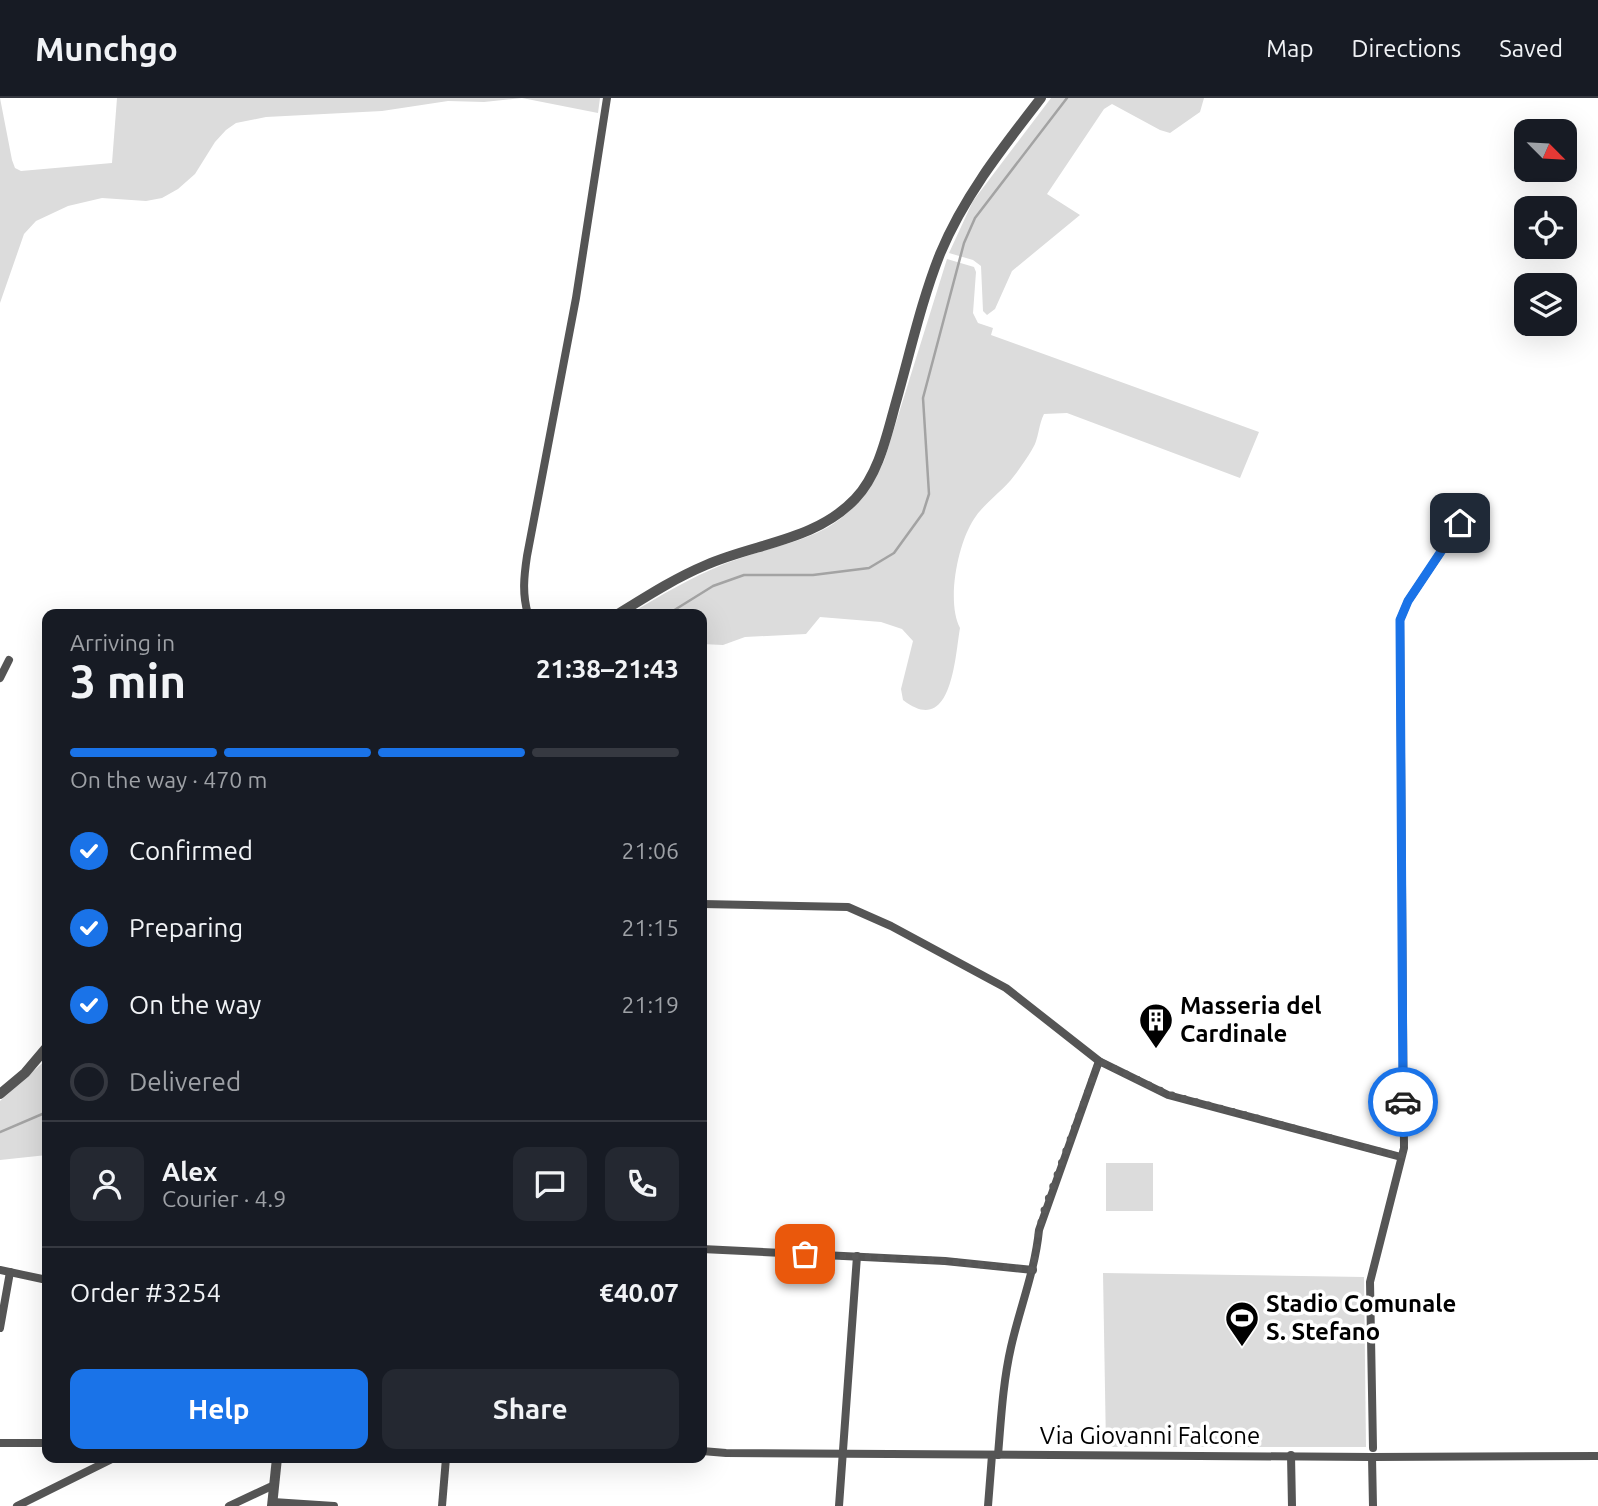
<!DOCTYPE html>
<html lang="en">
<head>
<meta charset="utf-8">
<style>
	body { margin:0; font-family:Ubuntu,sans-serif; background:#242831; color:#f1f3f6; height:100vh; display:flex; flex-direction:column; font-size:26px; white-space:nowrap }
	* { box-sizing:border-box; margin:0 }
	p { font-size:23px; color:#9ea1a6 }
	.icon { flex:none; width:38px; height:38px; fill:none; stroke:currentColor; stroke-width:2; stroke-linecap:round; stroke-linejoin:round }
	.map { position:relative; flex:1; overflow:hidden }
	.side { position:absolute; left:42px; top:511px; width:665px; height:854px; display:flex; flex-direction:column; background:#171b24; border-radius:14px; box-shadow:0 7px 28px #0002 }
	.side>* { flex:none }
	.needle { width:46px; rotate:114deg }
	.controls { position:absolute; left:1514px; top:21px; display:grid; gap:14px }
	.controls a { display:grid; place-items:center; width:63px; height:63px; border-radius:14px; background:#171b24; box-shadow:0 7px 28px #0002; font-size:35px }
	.pin { position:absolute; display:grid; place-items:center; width:60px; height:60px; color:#fff; margin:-30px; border-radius:14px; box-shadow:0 4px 10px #0006 }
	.courier { position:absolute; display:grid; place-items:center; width:70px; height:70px; margin:-35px; border:5px solid #1a73e8; border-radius:50%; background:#fff; color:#222; box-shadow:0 2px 9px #0007 }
	.headline em { font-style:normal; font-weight:700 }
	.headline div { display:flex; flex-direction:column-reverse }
	.headline { display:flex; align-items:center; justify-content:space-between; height:119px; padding:0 28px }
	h1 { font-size:46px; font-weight:700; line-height:52px }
	.bar { display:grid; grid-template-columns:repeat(4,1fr); gap:10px 7px; align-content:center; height:84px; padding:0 28px }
	.bar i { height:9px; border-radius:5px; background:#363941 }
	.bar .on { background:#1a73e8 }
	.bar p { grid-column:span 4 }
	.line { display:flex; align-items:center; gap:18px; padding:0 28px; border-top:2px solid #363941 }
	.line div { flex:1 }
	.round { display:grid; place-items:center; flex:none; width:74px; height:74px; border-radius:14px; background:#242831 }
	ol { padding:0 28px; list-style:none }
	li { display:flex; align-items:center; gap:21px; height:77px }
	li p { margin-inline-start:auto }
	li .icon { padding:7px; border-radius:50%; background:#1a73e8; color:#fff; stroke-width:4 }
	li:last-child { color:#9ea1a6 }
	li i { width:38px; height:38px; border:4px solid #363941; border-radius:50% }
	.action { display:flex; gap:14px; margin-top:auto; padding:14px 28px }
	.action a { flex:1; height:80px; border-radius:14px; background:#1a73e8; color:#fff; font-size:28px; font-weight:700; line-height:80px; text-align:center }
	.action a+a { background:#242831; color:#f1f3f6 }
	header { display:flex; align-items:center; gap:42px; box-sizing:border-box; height:98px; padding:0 35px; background:#171b24; border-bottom:2px solid #363941 }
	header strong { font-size:33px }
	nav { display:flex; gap:38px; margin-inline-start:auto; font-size:24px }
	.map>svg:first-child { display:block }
	.grass { fill:#dcdcdc }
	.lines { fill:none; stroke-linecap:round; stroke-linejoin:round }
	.stream { stroke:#a3a3a3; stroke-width:2.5 }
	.minor { stroke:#555; stroke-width:8 }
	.tertiary { stroke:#555; stroke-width:10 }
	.done { stroke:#595959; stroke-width:7; stroke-dasharray:0 12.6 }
	.route { stroke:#1a73e8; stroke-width:9 }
	.labels { text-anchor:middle; stroke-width:7; stroke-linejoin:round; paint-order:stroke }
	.poi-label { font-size:24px; font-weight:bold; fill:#000; stroke:#fff; text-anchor:start }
	.street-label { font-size:24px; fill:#000; stroke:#fff }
</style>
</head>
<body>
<header>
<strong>Munchgo</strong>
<nav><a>Map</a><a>Directions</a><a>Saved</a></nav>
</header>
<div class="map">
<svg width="1598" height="1408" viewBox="0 0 1598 1408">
	<rect width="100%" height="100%" fill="#fff"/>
	<g class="grass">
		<polygon points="0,0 12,62 15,70 21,73 112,65 117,0 600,0 598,15 522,0 484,4 448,3 382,13 266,19 236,25 226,32 215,44 195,76 178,91 162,100 146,103 102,100 68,108 36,123 24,136 0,205"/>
		<polygon points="1051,0 1204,0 1200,14 1170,35 1160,32 1112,6 1104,11 1047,96 1080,117 1012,173 995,211 987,217 983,213 981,168 973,162 949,155 973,103"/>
		<path d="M947,161L974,169L976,174L973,215L978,225L993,230L991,237L1259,334L1240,380L1067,315L1044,316C1039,326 1039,336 1035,346C1030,356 1021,369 1014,378C1003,393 984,405 974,421C958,445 946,503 960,530C955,559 952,640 903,602L901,591L913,543L902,531L881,524L820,519L806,536L745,539L723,547L702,546V516H630C661,497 690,480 724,466C800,437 843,446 884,363Z"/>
		<polygon points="47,961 47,1057 0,1062 0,1003"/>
		<rect x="1106" y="1065" width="47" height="48"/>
		<polygon points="1103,1175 1364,1179 1366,1349 1106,1349"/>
	</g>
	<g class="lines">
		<g class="stream">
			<polyline points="668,516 713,488 744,477 813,477 869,470 894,455 923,415 929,396 923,300 964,145 975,120 1067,0"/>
			<polyline points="0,1034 47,1014"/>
		</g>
		<g class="minor">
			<path d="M528,516C522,496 524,478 527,458L576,200L607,0"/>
			<polyline points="0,580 9,562"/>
			<polyline points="702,806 848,809 891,828 1006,890 1099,963 1168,997 1401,1059"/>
			<polyline points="702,1151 945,1163 1033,1172"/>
			<polyline points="0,1172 47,1182"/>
			<polyline points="0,1230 10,1174"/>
			<polyline points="0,1345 47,1345"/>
			<polyline points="1373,1350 1370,1184 1404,1050 1400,522 1408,503 1473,406"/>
			<polyline points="702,1353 726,1355 1372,1359 1598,1358"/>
			<path d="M998,1357C1001,1321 1003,1284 1011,1249C1020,1209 1035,1173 1039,1132L1099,963"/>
			<polyline points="1291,1357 1292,1408"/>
			<polyline points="1372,1359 1373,1408"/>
			<polyline points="273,1404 334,1408"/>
			<polyline points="17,1408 114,1360"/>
			<polyline points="229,1408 274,1387"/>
			<polyline points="442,1408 446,1360"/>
			<polyline points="839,1408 857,1158"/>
			<polyline points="988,1408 992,1357"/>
		</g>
		<g class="tertiary">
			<path d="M618,516C647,498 675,480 706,467C756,445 815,443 855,401C879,376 887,336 896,304C910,255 921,204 940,156C964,98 1003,49 1041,0"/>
			<polyline points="0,996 25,975 47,949"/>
			<polyline points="272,1408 277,1360"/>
		</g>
	</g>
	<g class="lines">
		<polyline class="done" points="805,1156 945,1163 1033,1172 1039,1132 1044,1112 1099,963 1168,996 1401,1059 1404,1050 1403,1004"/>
		<polyline class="route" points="1403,1004 1400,522 1408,503 1460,425"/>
	</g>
	<defs>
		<g id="building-pin" transform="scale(1.75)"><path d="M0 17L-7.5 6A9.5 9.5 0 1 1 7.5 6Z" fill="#000" stroke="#fff"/><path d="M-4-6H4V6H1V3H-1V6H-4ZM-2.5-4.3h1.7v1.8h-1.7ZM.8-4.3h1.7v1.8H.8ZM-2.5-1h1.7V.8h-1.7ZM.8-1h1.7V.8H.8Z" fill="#fff"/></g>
		<g id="stadium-pin" transform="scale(1.75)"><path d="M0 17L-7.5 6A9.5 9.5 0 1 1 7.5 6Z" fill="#000" stroke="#fff"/><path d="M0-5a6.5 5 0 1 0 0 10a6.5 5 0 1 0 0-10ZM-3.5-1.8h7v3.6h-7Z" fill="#fff"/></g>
	</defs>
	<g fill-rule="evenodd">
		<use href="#building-pin" x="1156" y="922"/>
		<use href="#stadium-pin" x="1242" y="1220"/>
	</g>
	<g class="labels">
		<g class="poi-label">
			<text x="1180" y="916">Masseria del<tspan x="1180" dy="28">Cardinale</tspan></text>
			<text x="1266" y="1214">Stadio Comunale<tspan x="1266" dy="28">S. Stefano</tspan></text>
		</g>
		<g class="street-label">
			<text x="1150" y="1346">Via Giovanni Falcone</text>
		</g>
	</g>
</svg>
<div class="controls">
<a><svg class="needle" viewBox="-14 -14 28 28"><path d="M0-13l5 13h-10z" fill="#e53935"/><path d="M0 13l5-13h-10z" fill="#9ea1a6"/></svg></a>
<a><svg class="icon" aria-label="locate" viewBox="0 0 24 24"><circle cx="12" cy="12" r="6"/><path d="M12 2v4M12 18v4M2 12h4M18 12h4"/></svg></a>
<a><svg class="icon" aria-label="layers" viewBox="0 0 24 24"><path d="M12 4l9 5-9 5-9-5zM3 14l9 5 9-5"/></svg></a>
</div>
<div class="pin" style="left:805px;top:1156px;background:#ea580c"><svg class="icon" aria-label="bag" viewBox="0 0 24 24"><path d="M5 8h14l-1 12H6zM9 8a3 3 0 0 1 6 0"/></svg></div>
<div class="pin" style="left:1460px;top:425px;background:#1f2937"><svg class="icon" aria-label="home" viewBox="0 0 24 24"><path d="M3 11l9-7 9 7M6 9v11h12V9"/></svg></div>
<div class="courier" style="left:1403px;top:1004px"><svg class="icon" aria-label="car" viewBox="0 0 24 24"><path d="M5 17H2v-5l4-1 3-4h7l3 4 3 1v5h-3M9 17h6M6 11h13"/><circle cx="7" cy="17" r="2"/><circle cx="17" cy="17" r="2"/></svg></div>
<section class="side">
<div class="headline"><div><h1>3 min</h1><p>Arriving in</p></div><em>21:38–21:43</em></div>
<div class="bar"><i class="on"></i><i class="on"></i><i class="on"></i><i></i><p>On the way · 470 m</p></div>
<ol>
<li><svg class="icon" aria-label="check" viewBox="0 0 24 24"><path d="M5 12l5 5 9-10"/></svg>Confirmed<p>21:06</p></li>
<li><svg class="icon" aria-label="check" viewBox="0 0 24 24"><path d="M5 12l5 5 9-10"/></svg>Preparing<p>21:15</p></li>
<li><svg class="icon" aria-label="check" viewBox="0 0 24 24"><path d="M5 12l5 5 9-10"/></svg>On the way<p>21:19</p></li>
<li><i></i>Delivered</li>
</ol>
<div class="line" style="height:126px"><a class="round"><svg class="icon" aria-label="person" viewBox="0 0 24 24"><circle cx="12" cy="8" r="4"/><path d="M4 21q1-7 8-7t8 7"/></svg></a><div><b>Alex</b><p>Courier · 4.9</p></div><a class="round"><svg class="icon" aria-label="chat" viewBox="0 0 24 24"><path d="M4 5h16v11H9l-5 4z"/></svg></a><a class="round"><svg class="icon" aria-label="phone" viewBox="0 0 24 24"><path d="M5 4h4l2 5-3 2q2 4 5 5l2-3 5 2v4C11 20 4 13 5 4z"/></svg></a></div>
<div class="line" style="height:91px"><div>Order #3254</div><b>€40.07</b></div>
<div class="action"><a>Help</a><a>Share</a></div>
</section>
</div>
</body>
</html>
